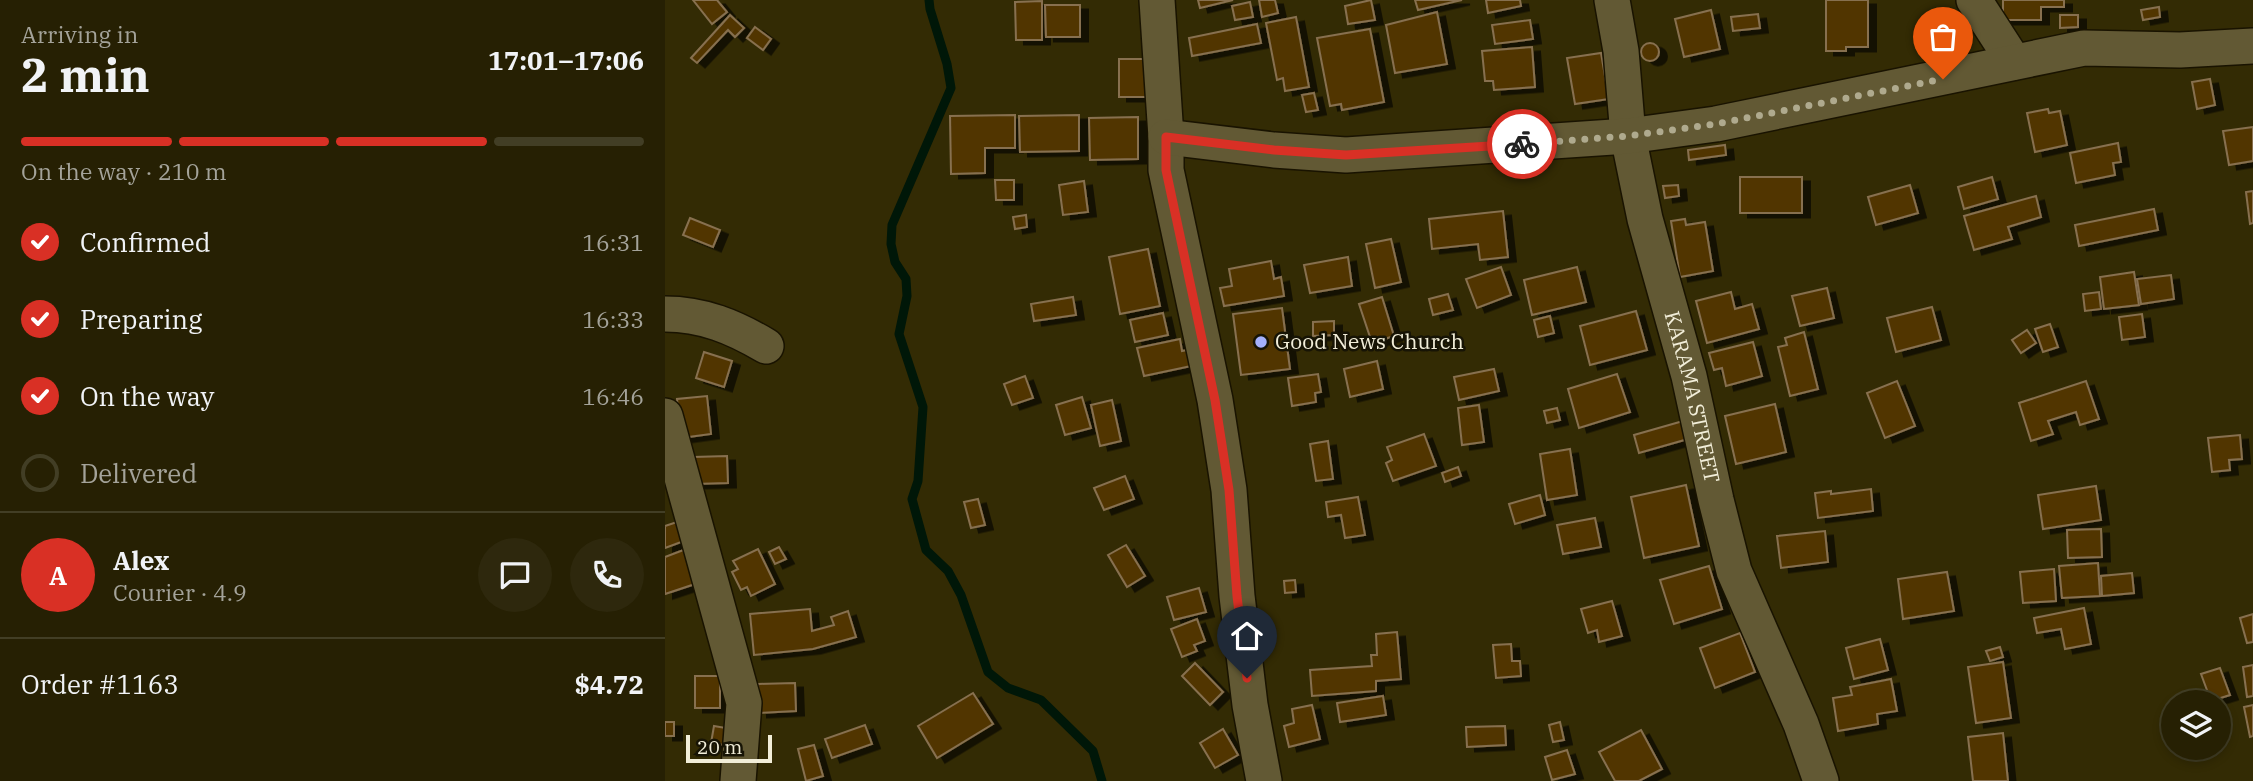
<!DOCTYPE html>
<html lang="en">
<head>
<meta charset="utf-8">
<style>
	body { margin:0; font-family:"IBM Plex Serif",serif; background:#2e280d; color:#f1f3f6; height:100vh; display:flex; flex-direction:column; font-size:26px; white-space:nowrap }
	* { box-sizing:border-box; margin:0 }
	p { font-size:23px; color:#a4a39a }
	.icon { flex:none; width:38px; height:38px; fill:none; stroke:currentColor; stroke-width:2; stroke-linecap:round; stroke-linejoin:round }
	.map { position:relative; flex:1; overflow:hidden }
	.details { display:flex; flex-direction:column; background:#262003; width:665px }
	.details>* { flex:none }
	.tools { position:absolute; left:1496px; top:690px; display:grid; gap:14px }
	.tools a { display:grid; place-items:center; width:70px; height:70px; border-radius:50%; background:#262003; box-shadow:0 4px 10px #0003,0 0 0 2px #423e25; font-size:35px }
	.scale { position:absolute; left:21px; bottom:18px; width:86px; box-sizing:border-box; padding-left:7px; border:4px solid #f2eed9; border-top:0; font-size:19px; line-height:24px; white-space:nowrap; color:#f2eed9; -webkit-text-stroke:5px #171405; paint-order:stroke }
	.pin { position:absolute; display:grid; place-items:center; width:60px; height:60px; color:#fff; margin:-72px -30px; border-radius:50% 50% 50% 0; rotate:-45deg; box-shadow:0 0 7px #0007 }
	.pin .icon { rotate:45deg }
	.courier { position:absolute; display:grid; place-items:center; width:70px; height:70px; margin:-35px; border:5px solid #d93025; border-radius:50%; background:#fff; color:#222; box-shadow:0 2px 9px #0007 }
	.headline em { font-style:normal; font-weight:700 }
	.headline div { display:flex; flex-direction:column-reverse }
	.headline { display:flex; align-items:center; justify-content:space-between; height:119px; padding:0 21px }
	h1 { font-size:46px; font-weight:700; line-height:52px }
	.bar { display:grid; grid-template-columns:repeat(4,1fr); gap:10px 7px; align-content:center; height:84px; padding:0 21px }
	.bar i { height:9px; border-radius:5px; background:#423e25 }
	.bar .on { background:#d93025 }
	.bar p { grid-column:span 4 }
	.line { display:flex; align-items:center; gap:18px; padding:0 21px; border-top:2px solid #423e25 }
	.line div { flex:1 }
	.round { display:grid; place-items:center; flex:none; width:74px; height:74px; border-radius:37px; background:#2e280d }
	ol { padding:0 21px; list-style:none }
	li { display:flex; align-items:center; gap:21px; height:77px }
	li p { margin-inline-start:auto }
	li .icon { padding:7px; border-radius:50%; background:#d93025; color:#fff; stroke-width:4 }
	li:last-child { color:#a4a39a }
	li i { width:38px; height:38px; border:4px solid #423e25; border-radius:50% }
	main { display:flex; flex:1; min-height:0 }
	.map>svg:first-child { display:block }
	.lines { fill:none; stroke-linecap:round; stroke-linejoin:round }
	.stream { stroke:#001708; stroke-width:9 }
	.building { fill:#513605; stroke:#87704f; stroke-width:2; filter:url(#shadow) }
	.street-casing { stroke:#191300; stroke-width:38 }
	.street { stroke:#625934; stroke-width:35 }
	.done { stroke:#afaa8e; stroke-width:7; stroke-dasharray:0 12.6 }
	.route { stroke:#d93025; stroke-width:9 }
	.poi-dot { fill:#a5b1fc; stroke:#171405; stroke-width:2.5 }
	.labels { text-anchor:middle; stroke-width:5; stroke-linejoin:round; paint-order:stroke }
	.poi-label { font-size:21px; fill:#f2eed9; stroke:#171405; text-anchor:start }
	.street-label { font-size:21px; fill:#f2eed9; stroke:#171405 }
</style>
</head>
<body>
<main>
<section class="details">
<div class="headline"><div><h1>2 min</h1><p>Arriving in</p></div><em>17:01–17:06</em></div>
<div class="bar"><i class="on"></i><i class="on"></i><i class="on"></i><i></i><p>On the way · 210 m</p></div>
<ol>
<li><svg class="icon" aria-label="check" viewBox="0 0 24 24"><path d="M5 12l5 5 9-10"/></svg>Confirmed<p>16:31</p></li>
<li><svg class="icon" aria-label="check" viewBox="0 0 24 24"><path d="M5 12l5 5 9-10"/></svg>Preparing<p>16:33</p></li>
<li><svg class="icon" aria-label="check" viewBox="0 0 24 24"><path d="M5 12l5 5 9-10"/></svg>On the way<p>16:46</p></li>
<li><i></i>Delivered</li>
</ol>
<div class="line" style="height:126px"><b class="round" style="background:#d93025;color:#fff">A</b><div><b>Alex</b><p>Courier · 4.9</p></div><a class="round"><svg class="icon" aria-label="chat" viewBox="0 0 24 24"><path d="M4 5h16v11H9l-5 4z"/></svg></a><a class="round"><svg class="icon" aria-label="phone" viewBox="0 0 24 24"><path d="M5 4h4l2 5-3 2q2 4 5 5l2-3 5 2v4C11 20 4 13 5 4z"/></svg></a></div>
<div class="line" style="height:91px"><div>Order #1163</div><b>$4.72</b></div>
</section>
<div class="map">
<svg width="1588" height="781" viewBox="0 0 1588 781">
	<defs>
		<filter id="shadow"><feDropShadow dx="8" dy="4.5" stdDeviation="0" flood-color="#0009"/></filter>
	</defs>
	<rect width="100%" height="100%" fill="#332b04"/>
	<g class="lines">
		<polyline class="stream" points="264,0 265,9 282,64 286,88 227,225 226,244 230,262 241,279 242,296 234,334 258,407 253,481 247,499 261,550 283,571 296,595 323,672 343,688 376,700 428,751 437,781"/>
	</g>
	<g class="building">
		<polygon points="28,0 52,0 62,12 47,24"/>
		<polygon points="533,0 568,0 535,8"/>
		<polygon points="594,0 610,0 613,13 597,17"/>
		<polygon points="706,0 710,20 683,24 680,6"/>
		<polygon points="750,0 797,0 753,10"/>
		<polygon points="821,0 855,0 856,6 823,13"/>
		<polygon points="1161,0 1203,0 1203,47 1181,47 1181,51 1161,51"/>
		<polygon points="1338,0 1399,0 1399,7 1376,7 1376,20 1338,20"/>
		<polygon points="377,1 377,40 351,40 350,2"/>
		<polygon points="585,2 588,17 570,20 567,6"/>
		<polygon points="380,5 415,5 415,37 381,37"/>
		<polygon points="1494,7 1495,17 1478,20 1476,10"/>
		<polygon points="1046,10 1055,49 1019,57 1010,19"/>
		<polygon points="772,12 782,64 730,73 721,25"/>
		<polygon points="1093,14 1095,28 1068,31 1066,17"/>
		<polygon points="65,15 79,28 70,37 63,30 32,63 26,58"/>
		<polygon points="1395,15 1413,15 1413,27 1395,28"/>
		<polygon points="631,17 644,87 620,91 618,78 612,80 601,23"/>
		<polygon points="865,20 868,39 830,44 827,25"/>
		<polygon points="592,24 596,43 527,56 524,38"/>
		<polygon points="90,27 106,39 98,50 82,38"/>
		<polygon points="705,29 719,102 677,110 676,104 665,106 652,38"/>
		<circle cx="985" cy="52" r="9"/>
		<polygon points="867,47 870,87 829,90 828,81 820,81 817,51"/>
		<polygon points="936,53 944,99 910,104 902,58"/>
		<polygon points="454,59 485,59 486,97 454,97"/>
		<polygon points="1545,79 1550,105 1532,109 1527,82"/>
		<polygon points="649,93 653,110 641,112 637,95"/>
		<polygon points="1383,109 1384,113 1395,111 1402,145 1370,152 1362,113"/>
		<polygon points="350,115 350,148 320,148 320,173 286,174 285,116"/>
		<polygon points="414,115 414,151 355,152 354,116"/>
		<polygon points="473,117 473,159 425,160 424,118"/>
		<polygon points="1588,127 1588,161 1564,165 1558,131"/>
		<polygon points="1453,143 1456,162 1448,163 1450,175 1411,183 1405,153"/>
		<polygon points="1060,145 1061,155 1024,160 1023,150"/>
		<rect x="1075" y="177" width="62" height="36"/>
		<polygon points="1327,177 1333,199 1299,209 1293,187"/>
		<polygon points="330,180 349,180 349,200 331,200"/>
		<polygon points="419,181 423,212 398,215 394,185"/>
		<polygon points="1013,185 1014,196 1000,198 998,186"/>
		<polygon points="1245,185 1253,213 1211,225 1203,197"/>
		<polygon points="1588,191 1588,223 1585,224 1581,192"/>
		<polygon points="1371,196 1376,217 1343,227 1347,239 1309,250 1299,216"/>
		<polygon points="1489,209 1493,230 1414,246 1410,225"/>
		<polygon points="838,211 843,257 815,260 813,244 767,249 764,219"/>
		<polygon points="361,215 362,227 350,229 348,217"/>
		<polygon points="25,218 55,230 48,247 18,235"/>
		<polygon points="1020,219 1021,225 1040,222 1048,271 1015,277 1006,221"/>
		<polygon points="726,239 736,282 710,288 701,244"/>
		<polygon points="483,249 495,306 455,314 444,257"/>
		<polygon points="683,257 687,286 645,293 639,265"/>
		<polygon points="606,261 609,279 616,277 619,296 559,306 555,288 567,286 564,269"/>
		<polygon points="836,267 846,295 812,308 801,279"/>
		<polygon points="912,267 921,302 867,315 859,280"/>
		<polygon points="1469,272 1474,305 1439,309 1435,277"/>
		<polygon points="1506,275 1509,299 1476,304 1472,279"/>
		<polygon points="1162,288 1169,318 1135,326 1127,296"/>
		<polygon points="1066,292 1070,309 1087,304 1094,329 1042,343 1031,301"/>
		<polygon points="1434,292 1436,309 1420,311 1418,294"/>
		<polygon points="783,294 788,310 768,315 764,299"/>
		<polygon points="408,297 411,315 369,321 366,304"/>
		<polygon points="717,297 729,336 707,343 694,304"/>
		<polygon points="1267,307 1276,340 1231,352 1222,318"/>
		<polygon points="617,308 625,369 576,375 568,314"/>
		<polygon points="971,311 982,350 925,365 915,326"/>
		<polygon points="498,313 503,335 470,342 465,320"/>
		<polygon points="1477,314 1480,337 1457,340 1454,317"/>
		<polygon points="885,316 889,333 873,337 869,320"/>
		<polygon points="669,321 669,335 648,336 648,322"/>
		<polygon points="1385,324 1393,347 1378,352 1370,329"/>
		<polygon points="1362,330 1371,343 1356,353 1347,340"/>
		<polygon points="1139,332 1153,389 1125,396 1113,347 1122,345 1120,338"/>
		<polygon points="515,339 517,351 527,349 531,365 479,376 472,348"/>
		<polygon points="1088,342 1097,376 1061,386 1057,368 1049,370 1044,353"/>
		<polygon points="39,352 67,361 59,387 31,378"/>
		<polygon points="712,361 718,389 685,397 679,369"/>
		<polygon points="829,369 834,391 794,400 789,377"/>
		<polygon points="653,374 656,392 650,393 651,402 627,406 623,378"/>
		<polygon points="952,374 965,412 914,428 903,389"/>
		<polygon points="360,376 368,398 347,405 339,384"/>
		<polygon points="1232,381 1250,426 1220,438 1202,393"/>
		<polygon points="1421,381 1434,419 1415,425 1411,412 1383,421 1388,434 1366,441 1354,403"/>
		<polygon points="42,396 46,434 16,438 12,399"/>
		<polygon points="417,397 426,428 400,435 391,405"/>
		<polygon points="447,400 456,441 435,446 426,405"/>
		<polygon points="1110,404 1121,452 1071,464 1060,416"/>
		<polygon points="814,405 819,442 797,445 793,408"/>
		<polygon points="892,408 895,420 882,423 879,411"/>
		<polygon points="1018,421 1023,439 974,453 969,435"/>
		<polygon points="759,434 771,466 728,481 721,463 727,460 722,447"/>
		<polygon points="1575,435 1577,459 1564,460 1565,470 1547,472 1543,438"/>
		<polygon points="663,441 668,479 651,481 645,444"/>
		<polygon points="905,449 912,495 882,500 875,454"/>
		<polygon points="62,456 63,483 29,484 28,457"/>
		<polygon points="793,467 796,476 780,482 777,473"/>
		<polygon points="460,476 469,499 439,510 429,488"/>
		<polygon points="1021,485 1034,546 979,558 966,497"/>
		<polygon points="1431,486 1436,520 1378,529 1373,495"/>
		<polygon points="1206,489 1208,511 1153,518 1150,493 1166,491 1166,494"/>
		<polygon points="875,495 880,515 850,524 844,504"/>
		<polygon points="693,497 700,535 680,538 676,515 663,517 661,502"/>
		<polygon points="313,499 320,525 306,528 299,502"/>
		<polygon points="930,518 936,547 898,554 892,525"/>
		<polygon points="12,522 19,541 0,548 0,526"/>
		<polygon points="1436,529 1437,557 1403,558 1402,530"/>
		<polygon points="1160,531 1163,562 1116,568 1112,536"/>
		<polygon points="461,545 480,576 462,587 443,555"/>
		<polygon points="114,547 121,559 110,564 104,552"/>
		<polygon points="21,549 33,583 0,594 0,557"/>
		<polygon points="93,549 110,584 86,596 82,587 76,590 67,572 73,569 68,561"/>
		<polygon points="1433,563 1435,596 1397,598 1394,566"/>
		<polygon points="1044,566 1057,609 1009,624 995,580"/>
		<polygon points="1389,569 1391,601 1358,603 1355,572"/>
		<polygon points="1282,572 1289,611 1238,619 1233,579"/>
		<polygon points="1467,573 1469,593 1437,596 1436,576"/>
		<polygon points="630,580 631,592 620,593 619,581"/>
		<polygon points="534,588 541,612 509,620 502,597"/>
		<polygon points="947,601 957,636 934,642 932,630 923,633 916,609"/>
		<polygon points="1419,608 1426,644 1400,649 1396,629 1372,633 1369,618"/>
		<polygon points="145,609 147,631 169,625 166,617 183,611 191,637 148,649 89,655 85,614"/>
		<polygon points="1588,614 1588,642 1582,643 1575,618"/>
		<polygon points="532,619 540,641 529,645 532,651 517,657 506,629"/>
		<polygon points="732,632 736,679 711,681 711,691 647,696 645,670 707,666 706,655 712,655 711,634"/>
		<polygon points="1075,633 1090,672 1050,688 1035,648"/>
		<polygon points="1215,639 1223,670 1189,679 1181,648"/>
		<polygon points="846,644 847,661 855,661 856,676 831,678 828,645"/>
		<polygon points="1335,647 1338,657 1325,661 1321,651"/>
		<polygon points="1338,662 1346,718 1311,723 1303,667"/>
		<polygon points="530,663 558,692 545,705 517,676"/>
		<polygon points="1588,665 1588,696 1582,697 1578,667"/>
		<polygon points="1555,668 1565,695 1546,701 1536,674"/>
		<rect x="30" y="676" width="25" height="32"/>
		<polygon points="1226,679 1232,711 1212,714 1213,724 1173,731 1168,698 1187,695 1185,687"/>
		<polygon points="130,683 131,711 94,713 93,684"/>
		<polygon points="308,693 328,724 272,758 253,726"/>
		<polygon points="718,696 721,715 675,722 672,703"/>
		<polygon points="647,705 655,739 624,747 619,726 629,723 627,709"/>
		<polygon points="1588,705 1588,736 1585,737 1579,707"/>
		<rect x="0" y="722" width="9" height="14"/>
		<polygon points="895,722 899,740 888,742 884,725"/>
		<polygon points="200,725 207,744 167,758 160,739"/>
		<polygon points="49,726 61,728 59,745 46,743"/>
		<polygon points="840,726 841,745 802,747 801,727"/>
		<polygon points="558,729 573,755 550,768 535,743"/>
		<polygon points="976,730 997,769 974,781 950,781 934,752"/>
		<polygon points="1338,733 1343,781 1308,781 1303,737"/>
		<polygon points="149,745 158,776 141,781 133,749"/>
		<polygon points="902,750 910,774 887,780 880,757"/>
	</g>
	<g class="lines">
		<g class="street-casing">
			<g id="street">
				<polyline points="492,0 501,137 501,170 550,400 564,490 572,596 585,705 599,781"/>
				<path id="s1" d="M947,0L956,51L963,136L980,219L1024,376L1051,500L1069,571L1136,724L1156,781"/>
				<polyline points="1309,0 1349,62"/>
				<polyline points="501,137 609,150 681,155 963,136 1051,124 1419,48 1515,50 1588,46"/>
				<path d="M0,314C38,314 69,327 101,346"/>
				<polyline points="0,416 79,703 73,781"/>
			</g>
		</g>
		<use href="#street" class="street"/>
	</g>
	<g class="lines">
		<polyline class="done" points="857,144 963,136 1051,124 1278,79"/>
		<polyline class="route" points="582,678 572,596 564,490 550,400 501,170 501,137 609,150 681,155 857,144"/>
	</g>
	<circle class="poi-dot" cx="596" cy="342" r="7"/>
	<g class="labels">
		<g class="poi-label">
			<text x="610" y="349">Good News Church</text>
		</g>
		<g class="street-label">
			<text dy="7" stroke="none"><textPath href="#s1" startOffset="406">KARAMA STREET</textPath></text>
		</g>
	</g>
</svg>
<div class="tools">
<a><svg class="icon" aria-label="layers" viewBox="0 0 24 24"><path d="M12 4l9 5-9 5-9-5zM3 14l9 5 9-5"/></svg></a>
</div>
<div class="scale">20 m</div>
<div class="pin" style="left:1278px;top:79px;background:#ea580c"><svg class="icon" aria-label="bag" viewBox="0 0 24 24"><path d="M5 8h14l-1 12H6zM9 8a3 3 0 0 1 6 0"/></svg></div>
<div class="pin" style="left:582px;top:678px;background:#1f2937"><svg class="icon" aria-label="home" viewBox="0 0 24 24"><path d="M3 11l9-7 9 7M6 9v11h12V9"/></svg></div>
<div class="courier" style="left:857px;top:144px"><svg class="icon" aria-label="bike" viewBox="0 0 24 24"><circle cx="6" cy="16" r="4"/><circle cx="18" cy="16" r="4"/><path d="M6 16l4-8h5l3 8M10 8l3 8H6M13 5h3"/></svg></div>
</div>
</main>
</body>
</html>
